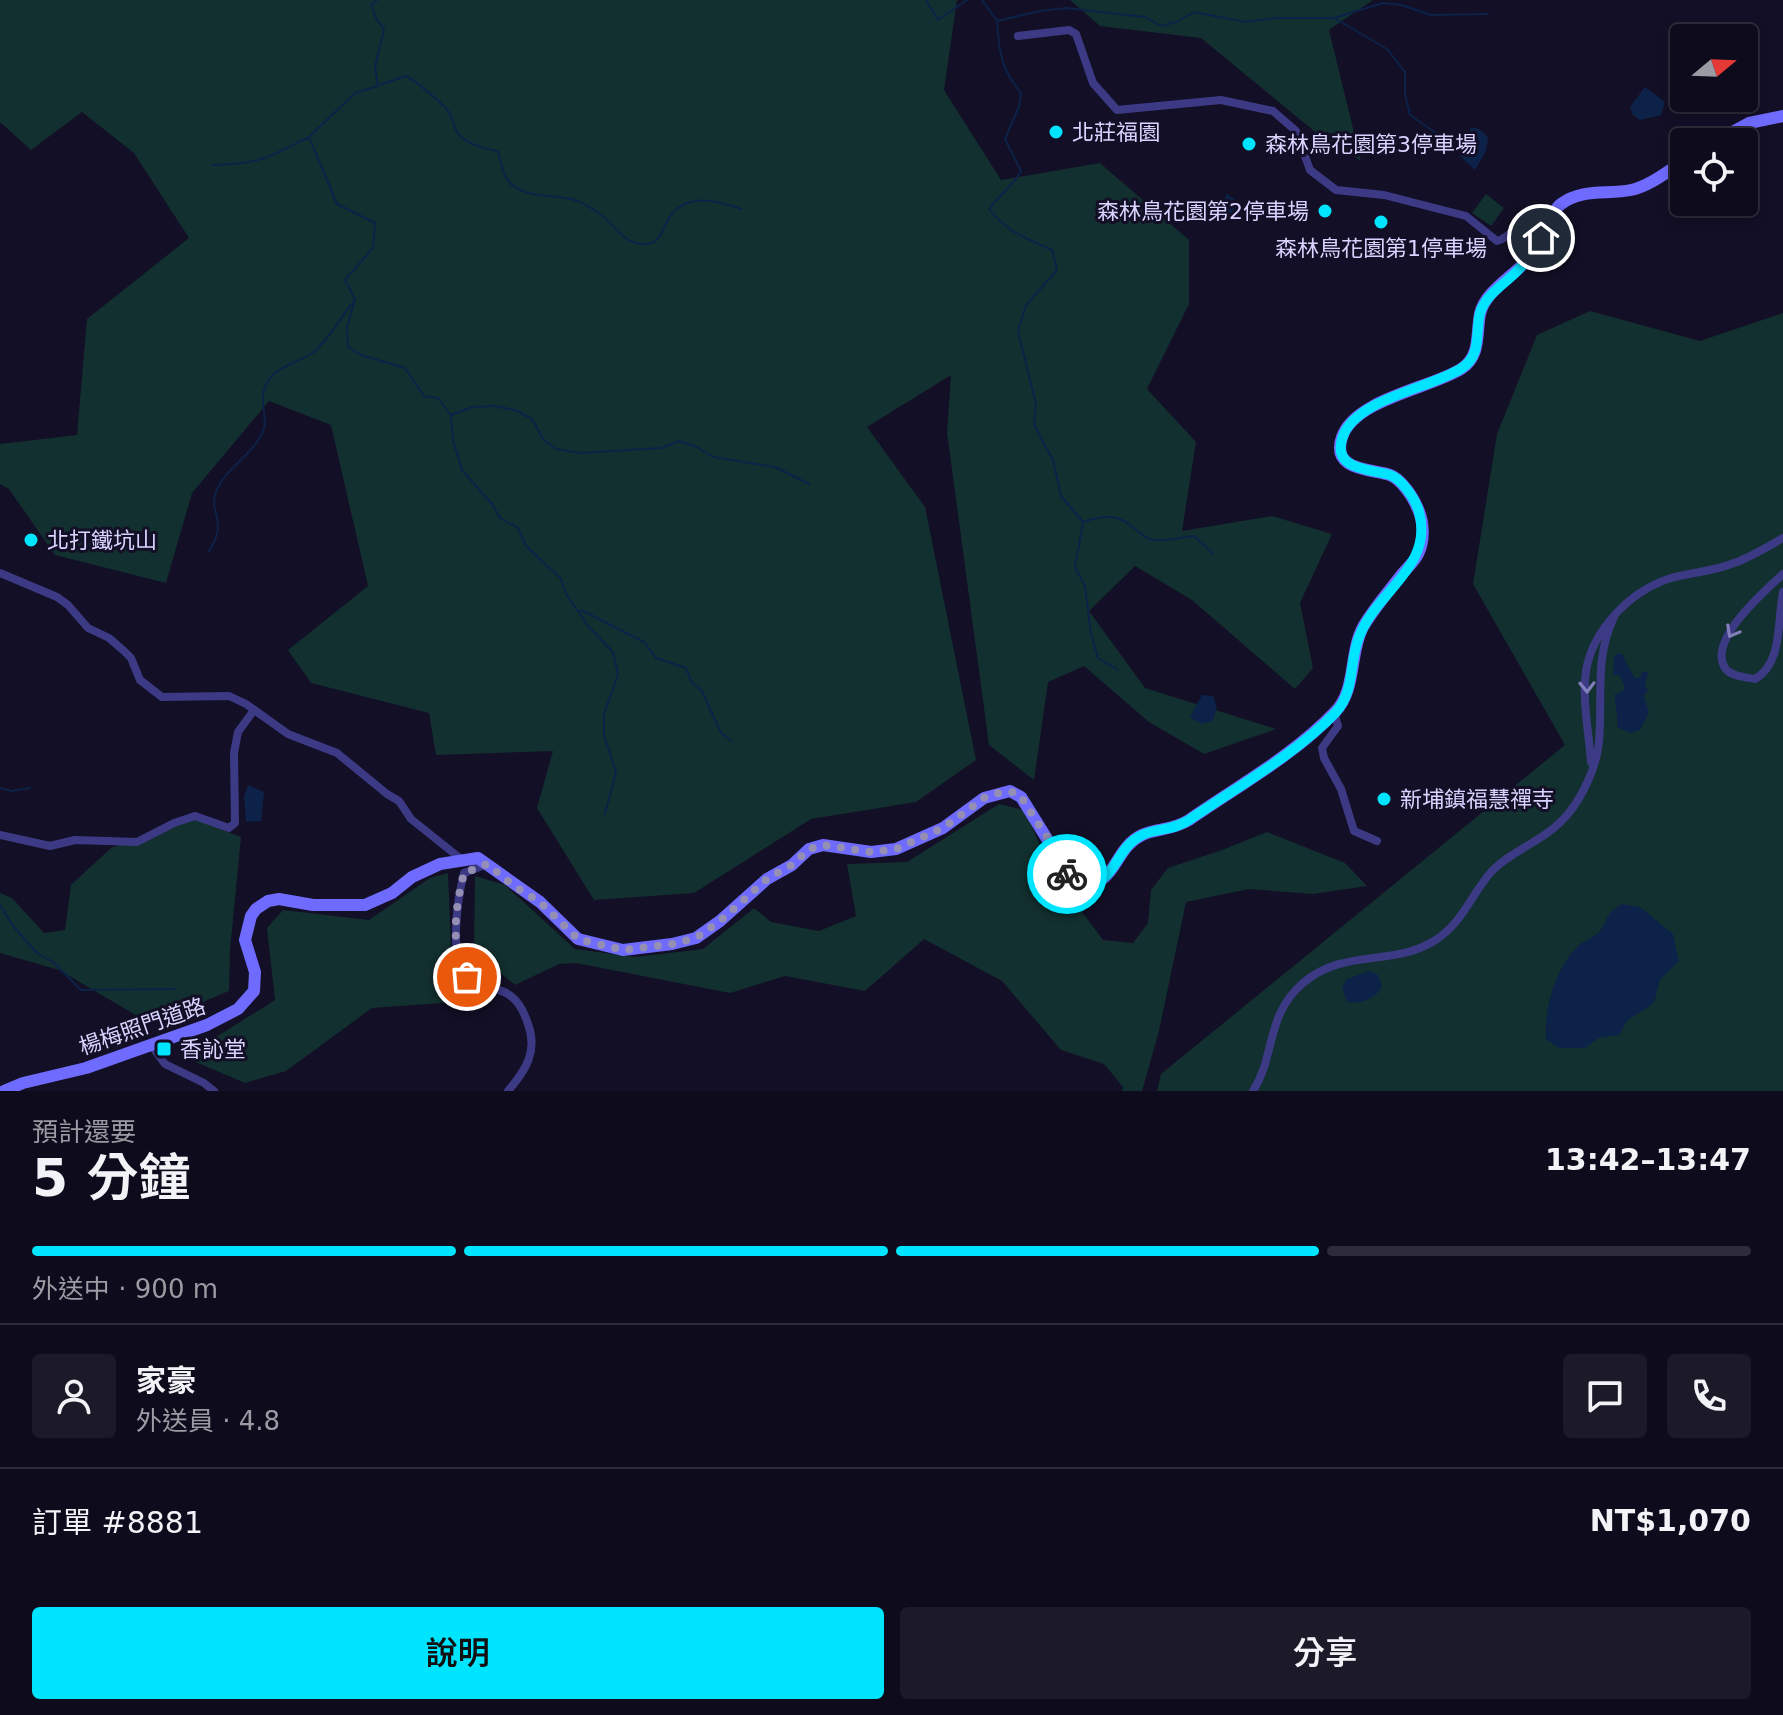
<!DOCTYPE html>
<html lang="zh-TW">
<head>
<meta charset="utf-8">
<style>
	body { margin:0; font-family:"DejaVu Sans","Noto Sans TC",sans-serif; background:#1c1929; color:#f1f3f6; height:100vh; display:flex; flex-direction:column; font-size:30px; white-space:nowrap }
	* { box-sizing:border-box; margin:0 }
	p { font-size:26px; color:#9b9ba3 }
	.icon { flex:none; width:44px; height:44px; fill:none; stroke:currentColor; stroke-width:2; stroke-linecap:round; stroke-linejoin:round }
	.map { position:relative; height:1091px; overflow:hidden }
	.details { display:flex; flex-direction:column; background:#0e0b1c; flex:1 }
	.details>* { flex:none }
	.needle { width:52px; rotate:71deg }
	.buttons { position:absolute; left:1670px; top:24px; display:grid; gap:16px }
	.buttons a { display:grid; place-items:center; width:88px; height:88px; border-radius:8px; background:#0e0b1c; box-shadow:0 4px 12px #0003,0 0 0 2px #2e2b3b; font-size:40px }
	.pin { position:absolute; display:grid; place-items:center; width:68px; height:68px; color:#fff; margin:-34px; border:4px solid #fff; border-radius:50%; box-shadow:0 2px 8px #0007 }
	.courier { position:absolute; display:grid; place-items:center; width:80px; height:80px; margin:-40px; border:6px solid #00e5ff; border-radius:50%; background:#fff; color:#222; box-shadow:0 2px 10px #0007 }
	.summary em { font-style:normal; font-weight:600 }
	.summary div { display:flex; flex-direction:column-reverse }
	.summary { display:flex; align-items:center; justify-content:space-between; height:136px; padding:0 32px }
	h1 { font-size:52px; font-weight:600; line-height:60px }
	.bar { display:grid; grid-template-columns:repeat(4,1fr); gap:12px 8px; align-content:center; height:96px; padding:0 32px }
	.bar i { height:10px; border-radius:6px; background:#2e2b3b }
	.bar .current { background:#00e5ff }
	.bar p { grid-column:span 4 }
	.line { display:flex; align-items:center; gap:20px; padding:0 32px; border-top:2px solid #2e2b3b }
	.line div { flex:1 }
	.round { display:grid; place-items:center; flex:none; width:84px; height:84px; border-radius:8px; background:#1c1929 }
	.button { display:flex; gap:16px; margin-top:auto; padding:16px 32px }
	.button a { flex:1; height:92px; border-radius:8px; background:#00e5ff; color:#111; font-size:32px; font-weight:600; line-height:92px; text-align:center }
	.button a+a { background:#1c1929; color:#f1f3f6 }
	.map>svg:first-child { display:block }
	.green { fill:#12302f }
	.water { fill:#0c2248 }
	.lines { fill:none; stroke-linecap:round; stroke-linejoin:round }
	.stream { stroke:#0c2248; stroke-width:2 }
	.street { stroke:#3d3a85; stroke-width:8 }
	.secondary { stroke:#6f6bff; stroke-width:12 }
	.oneway { stroke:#837fbc }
	.done { stroke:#948fb3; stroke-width:8; stroke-dasharray:0 14.4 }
	.route { stroke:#00e5ff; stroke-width:10 }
	.poi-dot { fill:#00e5ff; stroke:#130f26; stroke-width:3 }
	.labels { text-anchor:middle; stroke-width:6; stroke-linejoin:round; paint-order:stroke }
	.poi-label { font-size:22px; fill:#d9d4ff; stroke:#130f26; text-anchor:start }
	.street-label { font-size:22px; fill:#d9d4ff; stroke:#130f26 }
</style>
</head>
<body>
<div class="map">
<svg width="1783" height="1091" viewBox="0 0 1783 1091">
	<rect width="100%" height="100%" fill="#130f26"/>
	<g class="green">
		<polygon points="0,0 957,0 944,90 1001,180 1100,163 1189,240 1189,304 1147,389 1196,442 1182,531 1272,516 1332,534 1300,603 1313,668 1295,689 1192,600 1135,566 1089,611 1145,688 1276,729 1204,754 1149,722 1084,666 1048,682 1034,780 989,745 947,432 951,375 867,427 925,507 976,760 916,802 811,819 694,893 594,900 537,808 553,751 436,755 429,713 311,683 288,650 368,586 331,425 269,401 192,493 166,583 55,555 9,489 0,484 0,444 77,435 87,319 189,238 134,153 82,112 31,150 0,122"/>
		<polygon points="1070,0 1373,0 1329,30 1361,161 1314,131 1201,38 1100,26"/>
		<polygon points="1486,194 1504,208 1491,226 1472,213"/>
		<polygon points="1590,311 1700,341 1783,313 1783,1091 1157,1091 1161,1074 1565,745 1473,584 1497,434 1537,335"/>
		<polygon points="999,804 1025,810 1050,869 1103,940 1133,943 1148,923 1151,890 1168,868 1222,850 1267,832 1345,863 1367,886 1313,894 1249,889 1186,902 1159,1031 1142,1091 1122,1091 1123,1087 1104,1064 1061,1050 1002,981 924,939 865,991 785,976 730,993 576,963 559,964 515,985 474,952 475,876 505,885 575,949 635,957 703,949 754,908 771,922 819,931 856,916 847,864 907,862"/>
		<polygon points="192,818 241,837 230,950 229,991 151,1024 59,970 0,953 0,893 12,898 44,933 65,930 71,885 111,848"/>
		<polygon points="448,873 451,948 480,1005 471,1001 372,1008 286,1071 245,1083 184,1057 275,1000 267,928 283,910 369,920 430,878"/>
	</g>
	<g class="water">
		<polygon points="1645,87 1665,102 1661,115 1640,120 1633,115 1630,107"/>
		<polygon points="1471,127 1479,129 1488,137 1486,151 1475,170 1460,156"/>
		<polygon points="1227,194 1247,209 1231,222 1226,218 1222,203"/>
		<path d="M1617,654H1622L1635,679L1641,676L1642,672H1648L1645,685L1648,691L1644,695L1649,713L1640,730L1630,733L1617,727C1619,716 1614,705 1615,694L1622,692L1625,687L1619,675H1613L1614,657Z"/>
		<polygon points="1202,695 1213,696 1217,707 1213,721 1201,724 1190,717"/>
		<polygon points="248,785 264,792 261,821 246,822 244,797"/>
		<path d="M1622,904L1640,907L1673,934L1679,961L1660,980L1654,1003L1627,1021L1619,1035L1599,1038L1585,1048H1559L1546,1039C1544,1008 1555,969 1578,946C1584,941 1593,938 1599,932C1609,920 1604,914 1622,904Z"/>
		<path d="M1369,971L1378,975L1382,986C1376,999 1361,1004 1347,1002L1342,987L1347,979Z"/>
	</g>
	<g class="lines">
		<g class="stream">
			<polyline points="377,0 371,5 377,20 384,29 375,67 378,86 355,93 309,137 337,204 375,223 373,248 345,280 355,299 347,327 348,347 361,355 405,368 424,396 438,398 451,415 453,440 462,470 492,504 500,518 518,528 526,546 561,579 566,594 589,627 613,652 618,674 604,714 604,735 616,772 605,814"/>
			<polyline points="926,0 938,20 967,0"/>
			<polyline points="982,0 997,21 1040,11 1066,8 1145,17 1161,26 1176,22 1194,12 1245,22 1276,18 1334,18 1387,49 1405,72 1405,94 1410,115 1436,133"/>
			<polyline points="1334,18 1383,3 1402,5 1430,15 1488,14"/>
			<path d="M997,21C999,52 1001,69 1021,93L1019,107L1005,139L1021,171C1012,187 999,195 989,209C1008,233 1026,238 1052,250L1057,270L1026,305L1018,331L1036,404L1034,425L1053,460L1061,496L1083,522L1075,567L1085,586L1091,634L1098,658L1118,670"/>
			<path d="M379,85L406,76C415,80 446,106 450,114C453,119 454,127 457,132C466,145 484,148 498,151C501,162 503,178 512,185C533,201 563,192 584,204C589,207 595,210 600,214C615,225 627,250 651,243C662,239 663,228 668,219C685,192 717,200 741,209"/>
			<path d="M213,165C260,164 268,158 309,137"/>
			<polyline points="451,415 472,407 493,406 515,410 532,419 543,439 556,449 580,453 662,448 679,441 697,447 713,457 775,467 809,484"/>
			<path d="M1083,522C1101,516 1117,513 1133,527C1139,532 1145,539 1154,540C1166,542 1182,537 1194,536L1213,554"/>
			<path d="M209,551C229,520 208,512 216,492C225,467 256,454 264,428C267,416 260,402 264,390C270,368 294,364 311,354C325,345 343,314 354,301"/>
			<polyline points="581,610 644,642 656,658 686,668 691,681 702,691 721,733 732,741"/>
			<polyline points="0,788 12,791 30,788"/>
			<polyline points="0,905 14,927 37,953 53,962 81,990 175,989"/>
		</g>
		<g class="street">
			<path d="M1018,36L1069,30L1076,34L1093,83L1117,110L1221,100L1273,111L1296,131L1310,170L1336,190L1384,195L1466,216L1497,241C1512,237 1518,222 1532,217L1549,224"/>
			<polyline points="0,573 57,597 68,605 88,628 109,638 124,651 131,658 140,680 162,697 229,696 246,704 288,734 337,753 387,794 399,801 411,819 461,859"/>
			<path d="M1783,574C1765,591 1707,640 1725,668C1731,677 1746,677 1755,679C1783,663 1777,622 1783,592"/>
			<polyline points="1334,713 1338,726 1322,748 1324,758 1341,789 1354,831 1377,841"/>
			<path d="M1591,762C1589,734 1582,700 1586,671C1593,629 1630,592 1668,579C1690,572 1713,572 1734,563C1751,557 1767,547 1783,538"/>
			<polyline points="0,835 50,846 75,840 137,842 174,823 195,816 229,828 235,823 234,753 238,732 254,710"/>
			<path d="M487,864L464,873C458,896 448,959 467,977C479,989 500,986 512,997C520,1003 525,1015 528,1024C538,1051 526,1070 508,1091"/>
			<polyline points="151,1045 165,1064 204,1083 214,1091"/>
			<path d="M1253,1091C1276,1055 1265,1016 1303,983C1344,948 1391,967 1434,941C1462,924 1471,895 1491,872C1511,850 1546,841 1568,814C1583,796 1597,765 1599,742C1603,699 1594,658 1614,617"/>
		</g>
		<g class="secondary">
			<polyline points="1714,142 1749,123 1783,116"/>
			<path d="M4,1091L23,1083L86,1068L207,1025L238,1009L254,991L255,972L245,940L251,916L256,909L268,901L279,899L313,905H365L392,893L412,877L440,864L478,858L540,902L578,939L623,950L672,944L696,938L720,921L767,879L792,865L809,849L823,845L871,852L896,849L943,828L984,798L1010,791L1021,797L1075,884C1118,890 1111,850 1142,835C1157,828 1171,831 1189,820C1238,786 1294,755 1335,712C1357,689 1349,653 1363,627C1374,608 1390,590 1403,573C1408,567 1415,561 1418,554C1425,540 1424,521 1417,507C1413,497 1401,479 1390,475C1374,469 1330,472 1342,437C1355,399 1431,388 1461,369C1481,356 1476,335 1480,314C1485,291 1513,277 1527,260C1538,246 1551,211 1561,204C1583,188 1607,195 1631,190C1650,186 1668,171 1684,161"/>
		</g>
	</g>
	<defs><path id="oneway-chevron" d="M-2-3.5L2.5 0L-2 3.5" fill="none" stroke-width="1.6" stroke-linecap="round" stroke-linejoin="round" transform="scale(2)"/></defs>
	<g class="oneway">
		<use href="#oneway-chevron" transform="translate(1732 632) rotate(119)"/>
		<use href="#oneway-chevron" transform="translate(1587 687) rotate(89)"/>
	</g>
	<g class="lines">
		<path class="done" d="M467,977C449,948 456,904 464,873L487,864L514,886L540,902L578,939L623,950L672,944L696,938L720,921L767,879L792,865L809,849L823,845L871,852L896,849L943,828L984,798L999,793L1015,792L1021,797L1060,857L1067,874"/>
		<path class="route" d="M1067,874L1075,884C1118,890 1111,850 1142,835C1157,828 1172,831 1189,820C1237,787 1296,754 1336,712C1355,691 1349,662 1359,637C1376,591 1434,567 1419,512C1416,500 1402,479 1390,475C1372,469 1330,471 1343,436C1357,398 1432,388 1462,368C1482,355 1475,333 1480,313C1486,293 1507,283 1520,268C1529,259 1535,249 1541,238"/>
	</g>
	<g class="poi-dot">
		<circle cx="1056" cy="132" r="8"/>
		<circle cx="1249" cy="144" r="8"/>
		<circle cx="1325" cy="211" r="8"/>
		<circle cx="1381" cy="222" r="8"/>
		<circle cx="31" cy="540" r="8"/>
		<circle cx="1384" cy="799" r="8"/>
		<rect x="156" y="1041" width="16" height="16" rx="4"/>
	</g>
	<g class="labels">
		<g class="poi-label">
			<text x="1072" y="140">北莊福園</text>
			<text x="1265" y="152">森林鳥花園第3停車場</text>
			<text x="1309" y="219" text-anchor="end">森林鳥花園第2停車場</text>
			<text x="1381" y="256" text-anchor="middle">森林鳥花園第1停車場</text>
			<text x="47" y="548">北打鐵坑山</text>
			<text x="1400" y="807">新埔鎮福慧禪寺</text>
			<text x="180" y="1057">香訫堂</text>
		</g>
		<g class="street-label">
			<text transform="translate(142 1026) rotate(-19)" y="8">楊梅照門道路</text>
		</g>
	</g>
</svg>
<div class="buttons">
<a><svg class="needle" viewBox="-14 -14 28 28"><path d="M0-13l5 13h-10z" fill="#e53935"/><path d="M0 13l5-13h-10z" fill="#9b9ba3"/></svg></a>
<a><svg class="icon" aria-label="locate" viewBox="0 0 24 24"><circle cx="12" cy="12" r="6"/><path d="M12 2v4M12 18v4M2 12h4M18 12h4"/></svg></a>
</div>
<div class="pin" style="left:467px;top:977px;background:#ea580c"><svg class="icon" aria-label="bag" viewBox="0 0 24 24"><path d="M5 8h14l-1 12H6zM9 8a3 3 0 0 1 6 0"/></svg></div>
<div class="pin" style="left:1541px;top:238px;background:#1f2937"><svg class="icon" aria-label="home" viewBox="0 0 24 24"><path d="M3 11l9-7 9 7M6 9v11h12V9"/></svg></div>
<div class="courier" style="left:1067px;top:874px"><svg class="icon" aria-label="bike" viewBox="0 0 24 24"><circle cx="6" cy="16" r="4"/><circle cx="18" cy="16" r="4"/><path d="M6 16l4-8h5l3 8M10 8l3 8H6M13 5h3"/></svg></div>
</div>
<section class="details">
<div class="summary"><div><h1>5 分鐘</h1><p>預計還要</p></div><em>13:42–13:47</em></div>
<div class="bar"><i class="current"></i><i class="current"></i><i class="current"></i><i></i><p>外送中 · 900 m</p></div>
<div class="line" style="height:144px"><a class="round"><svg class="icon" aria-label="person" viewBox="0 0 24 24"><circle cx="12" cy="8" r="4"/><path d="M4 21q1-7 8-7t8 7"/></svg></a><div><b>家豪</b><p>外送員 · 4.8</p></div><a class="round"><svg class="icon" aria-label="chat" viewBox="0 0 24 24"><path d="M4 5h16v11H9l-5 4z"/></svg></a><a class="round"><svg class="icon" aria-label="phone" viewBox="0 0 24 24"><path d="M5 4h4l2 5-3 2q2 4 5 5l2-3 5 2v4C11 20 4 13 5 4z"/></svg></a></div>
<div class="line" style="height:104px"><div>訂單 #8881</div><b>NT$1,070</b></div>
<div class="button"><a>說明</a><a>分享</a></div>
</section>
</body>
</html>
